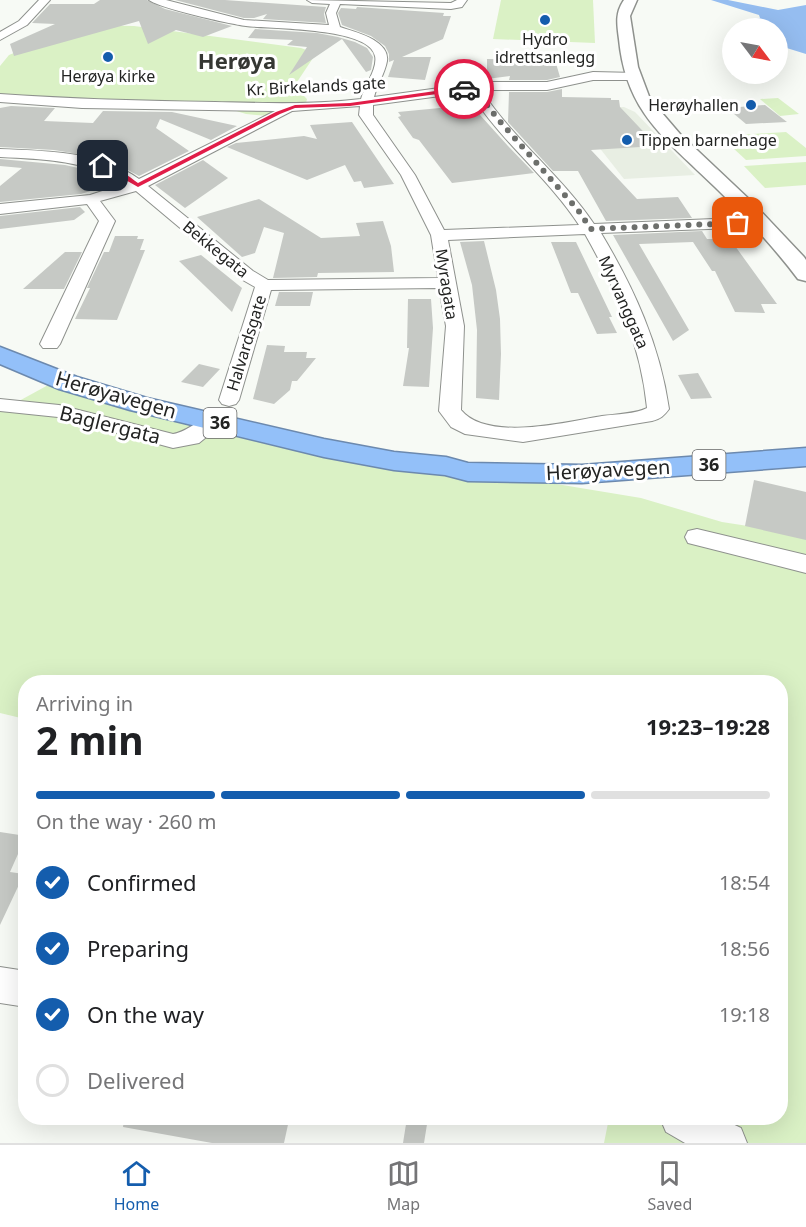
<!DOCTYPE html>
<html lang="en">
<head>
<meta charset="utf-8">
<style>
	body { margin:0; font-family:"Noto Sans",sans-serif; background:#f6f6f6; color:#202124; height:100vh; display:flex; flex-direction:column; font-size:22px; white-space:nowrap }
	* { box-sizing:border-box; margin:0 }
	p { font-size:20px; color:#757577 }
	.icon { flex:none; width:33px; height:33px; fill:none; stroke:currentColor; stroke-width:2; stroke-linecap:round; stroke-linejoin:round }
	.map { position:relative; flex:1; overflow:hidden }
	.sheet { position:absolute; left:18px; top:675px; width:770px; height:450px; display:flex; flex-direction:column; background:#fff; border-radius:24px; box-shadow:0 6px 24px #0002 }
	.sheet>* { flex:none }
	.needle { width:39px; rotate:122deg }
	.fabs { position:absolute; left:722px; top:18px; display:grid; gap:12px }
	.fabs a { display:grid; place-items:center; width:66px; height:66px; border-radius:50%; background:#fff; box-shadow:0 6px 24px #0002; font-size:30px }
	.pin { position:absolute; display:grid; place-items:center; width:51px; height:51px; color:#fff; margin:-26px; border-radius:12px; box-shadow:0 3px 9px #0006 }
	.courier { position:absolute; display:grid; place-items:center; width:60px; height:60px; margin:-30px; border:4px solid #e11d48; border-radius:50%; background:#fff; color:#222; box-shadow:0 2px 8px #0007 }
	.overview em { font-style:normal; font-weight:700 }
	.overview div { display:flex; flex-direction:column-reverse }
	.overview { display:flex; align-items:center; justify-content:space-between; height:102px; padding:0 18px }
	h1 { font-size:39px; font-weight:700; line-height:45px }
	.bar { display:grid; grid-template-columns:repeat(4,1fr); gap:9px 6px; align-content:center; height:72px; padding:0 18px }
	.bar i { height:8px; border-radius:4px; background:#e0e0e0 }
	.bar .active { background:#145dad }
	.bar p { grid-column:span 4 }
	ol { padding:0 18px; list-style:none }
	li { display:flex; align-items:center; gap:18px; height:66px }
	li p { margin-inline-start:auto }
	li .icon { padding:6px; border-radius:50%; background:#145dad; color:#fff; stroke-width:4 }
	li:last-child { color:#757577 }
	li i { width:33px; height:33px; border:3px solid #e0e0e0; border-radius:50% }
	.tabs { display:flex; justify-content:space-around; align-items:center; height:84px; border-top:2px solid #e0e0e0; background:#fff; font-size:16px; color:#757577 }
	.tabs a { display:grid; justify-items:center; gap:3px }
	.tabs .active { color:#145dad }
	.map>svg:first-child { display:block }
	.built { fill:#e8eee3 }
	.green { fill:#daf1c5 }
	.water { fill:#95bdf0 }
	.building { fill:#c6c9c5 }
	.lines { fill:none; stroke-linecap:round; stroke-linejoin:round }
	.street-casing { stroke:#8e918d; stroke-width:2 }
	.secondary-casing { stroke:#8e918d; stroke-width:3 }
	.highway-casing { stroke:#6c89ae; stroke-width:3 }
	.street { fill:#fff; fill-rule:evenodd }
	.secondary { fill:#fff; fill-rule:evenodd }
	.highway { fill:#93c0f9; fill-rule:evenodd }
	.route { fill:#e11d48 }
	.done { stroke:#6d6f6c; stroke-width:6; stroke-dasharray:0 10.8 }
	.poi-dot { fill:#145dad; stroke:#fff; stroke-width:2 }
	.labels { text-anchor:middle; stroke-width:6; stroke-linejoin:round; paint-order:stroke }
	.far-poi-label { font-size:16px; fill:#232423; stroke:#fff }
	.far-street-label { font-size:16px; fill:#232423; stroke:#fff }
	.shield { fill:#fff; stroke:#656665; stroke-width:1.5 }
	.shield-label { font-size:18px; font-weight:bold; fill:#232423 }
	.street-label { font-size:20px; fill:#232423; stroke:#fff }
	.far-district-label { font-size:22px; font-weight:bold; fill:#353733; stroke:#fff }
</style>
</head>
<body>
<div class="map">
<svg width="806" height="1143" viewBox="0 0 806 1143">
	<rect width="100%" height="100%" fill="#f7faf5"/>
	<polygon class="built" points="624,107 635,112 695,175 624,179 569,109"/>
	<g class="green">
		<polygon points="501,0 593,0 595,43 493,39"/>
		<polygon points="82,25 134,26 301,48 309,51 313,58 291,91 304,96 307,99 306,103 267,116 246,114 220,106 0,99 0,66 9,55"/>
		<polygon points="778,98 799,114 780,116 760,99"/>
		<polygon points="786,132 806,148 806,156 746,160 720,136"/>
		<polygon points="806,162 806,185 765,188 744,166"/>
		<polygon points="50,384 496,474 641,498 722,522 806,535 806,1143 604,1143 609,1118 780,1118 780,682 26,682 25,719 0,713 0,408 8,407"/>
	</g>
	<polygon class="water" points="711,0 728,0 778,10 806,5 806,54 777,45 777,28 740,28 740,23 760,18 759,15"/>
	<g class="building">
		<polygon points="100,0 147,0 165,9 232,26 203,37 176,30 148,44 139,21 14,56 10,44 55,24 32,23 50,4 94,4"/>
		<polygon points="175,0 225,0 326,7 324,14 326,23 263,19 267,14 254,18 244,18"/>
		<polygon points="357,7 444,13 443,16 451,16 443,39 402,57 431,57 425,80 388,77 394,60 389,62 389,54 385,46 371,36 342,25 338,13 341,8 356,9"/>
		<polygon points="255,29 317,33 338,37 355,42 367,48 373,57 371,70 366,72 342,39 289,75 307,47 287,45 293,40 248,38"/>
		<polygon points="487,59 555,60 560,77 547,80 509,80 510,76 487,79"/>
		<polygon points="562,89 562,97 611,98 611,100 619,100 620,107 657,146 591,150 637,199 678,197 692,218 606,221 578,171 553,171 508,122 509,92 547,92"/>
		<polygon points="471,105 508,146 534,173 452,183 419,140 413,138 398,117 401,116 398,112"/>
		<polygon points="765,105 787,122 746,124 727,108"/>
		<polygon points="11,106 55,108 44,121 93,123 103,111 172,112 237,126 211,140 160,119 156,128 189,151 139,176 124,168 90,156 54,150 0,147 0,108"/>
		<polygon points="352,122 394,184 364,188 361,181 354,182 345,165 307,180 227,147 236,143 304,136 317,139 310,125"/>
		<polygon points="0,159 65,165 96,172 119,182 81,194 0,202 0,186 22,168 0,166"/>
		<polygon points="203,160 228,178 185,208 155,185"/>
		<polygon points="259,199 321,238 360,236 356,223 383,221 391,246 394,272 318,273 317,277 273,278 284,233 264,227 255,253 242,257 197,217"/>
		<polygon points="80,207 85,212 74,220 0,229 0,216"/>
		<polygon points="702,231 707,239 730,239 777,304 761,304 765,313 735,312 715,271 712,271 693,242 639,244 689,330 673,341 613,235"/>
		<polygon points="115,236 138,236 137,239 144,239 140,250 145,250 117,320 75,319 90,288 87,288 104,252 109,252"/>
		<polygon points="484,241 496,290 500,319 501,354 499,400 476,398 477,330 472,285 460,242"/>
		<polygon points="551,242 576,242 612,317 609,317 617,333 597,334 578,293 571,293"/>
		<polygon points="65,252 82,252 64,289 23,289"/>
		<polygon points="201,255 242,288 232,312 179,261"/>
		<polygon points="279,292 313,292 310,306 275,306"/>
		<polygon points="408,299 431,299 433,328 429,387 403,386 409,348 407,348"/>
		<polygon points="267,345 285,346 284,352 307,352 306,358 316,358 297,381 292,381 290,390 274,404 253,399"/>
		<polygon points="199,364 220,369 203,387 181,382"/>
		<polygon points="698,373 712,398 691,399 678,375"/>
		<polygon points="754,480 806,492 806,540 745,526"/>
		<polygon points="0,832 26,836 10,872 24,874 0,925"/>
		<polygon points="124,1118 275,1118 289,1120 284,1143 212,1143 123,1127"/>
		<polygon points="407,1118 428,1118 424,1143 403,1143"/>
	</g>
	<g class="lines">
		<g class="street-casing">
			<g id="street">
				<polygon points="39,0 50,0 27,25 0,40 0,32 19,21"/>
				<path d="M149,0H166L244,20L329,25L326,13L330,4L312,3L307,0L451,3L457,0H467L462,7L451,9L340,4L336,13L340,27C355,32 390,40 387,61C385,73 377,85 374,97L483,82H547L593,72L637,73L639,76L633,80H593L547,90H481C513,139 561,175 594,224L762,217L770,222L762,227L601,233C634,288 660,345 669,409C664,416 660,419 652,421L523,442L465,434L451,427L439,411L446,326L439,288L271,290L239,400L236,404L229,406L222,404L219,400L255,287L241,279L136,191L100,201L115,221L60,344L57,348H43L40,344L99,221L87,204L0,214V204L90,195L127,183C87,161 45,159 0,157V149C47,151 99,151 139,179L275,111L82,108L0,102V94C72,99 143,101 215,102C263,103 312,105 361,99C364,87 378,68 375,56C370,27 269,29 246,26C230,24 159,8 149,0ZM470,92C500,141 547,176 579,225L444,230L415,175L373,115V105ZM360,106L359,115L401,175L431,235L438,278L268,280L253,271L148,186L292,111ZM585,234C616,289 641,345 647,408C636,414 616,414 602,416C566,422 487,442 461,410L464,326L448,240Z"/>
				<path d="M0,399L59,405L173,434C191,431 203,413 222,417L225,422L199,443L173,448L58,417L0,411Z"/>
				<polygon points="697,529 806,555 806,573 688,543 685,537 688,531"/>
				<polygon points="0,967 26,971 26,1007 0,1003"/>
				<polygon points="660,1118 720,1118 741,1128 747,1143 685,1143 666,1132"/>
			</g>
		</g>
		<g class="secondary-casing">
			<path id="secondary" d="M624,0H637L630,16L638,67L650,99L680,134L751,201L804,257L806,260V281L798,279C773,246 745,216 715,187C666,139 626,113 619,39C617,24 615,13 624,0Z"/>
		</g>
		<g class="highway-casing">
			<polygon id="highway" points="0,347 77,377 147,398 324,439 394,452 446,457 468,463 582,465 806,448 806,466 582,483 468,481 445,475 394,470 324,457 130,410 59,389 0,364"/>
		</g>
		<use href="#street" class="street"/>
		<use href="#secondary" class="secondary"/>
		<use href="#highway" class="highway"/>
	</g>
	<path class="route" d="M464,87L466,90L350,106L295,108L280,114L138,187L101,166C113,163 128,176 138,183L276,112L295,105L350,103Z"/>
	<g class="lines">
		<polyline class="done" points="464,89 473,87 497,118 578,210 591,229 738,223"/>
	</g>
	<g class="poi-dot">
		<circle cx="545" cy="20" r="6"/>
		<circle cx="108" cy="57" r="6"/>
		<circle cx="751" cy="105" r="6"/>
		<circle cx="627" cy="140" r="6"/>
	</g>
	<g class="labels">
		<g class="far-poi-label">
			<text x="545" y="45">Hydro<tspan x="545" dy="18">idrettsanlegg</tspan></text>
			<text x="108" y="82">Herøya kirke</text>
			<text x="739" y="111" text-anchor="end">Herøyhallen</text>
			<text x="639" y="146" text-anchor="start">Tippen barnehage</text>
		</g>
		<g class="far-street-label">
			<text transform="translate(316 86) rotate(-3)" y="6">Kr. Birkelands gate</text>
			<text transform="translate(216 249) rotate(39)" y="6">Bekkegata</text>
			<text transform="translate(447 284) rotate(81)" y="6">Myragata</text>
			<text transform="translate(624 302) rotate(66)" y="6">Myrvanggata</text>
			<text transform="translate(246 343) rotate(-73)" y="6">Halvardsgate</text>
		</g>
		<g class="shield">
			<rect x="203.5" y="408" width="33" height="30" rx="4.5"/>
			<rect x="692.5" y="450" width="33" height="30" rx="4.5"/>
		</g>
		<g class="shield-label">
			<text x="220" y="429">36</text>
			<text x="709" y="471">36</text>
		</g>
		<g class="street-label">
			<text transform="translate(116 395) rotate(16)" y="7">Herøyavegen</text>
			<text transform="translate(110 425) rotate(14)" y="7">Baglergata</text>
			<text transform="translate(608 470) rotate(-3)" y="7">Herøyavegen</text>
		</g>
		<g class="far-district-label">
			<text x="237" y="69">Herøya</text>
		</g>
	</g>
</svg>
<div class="fabs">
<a><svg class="needle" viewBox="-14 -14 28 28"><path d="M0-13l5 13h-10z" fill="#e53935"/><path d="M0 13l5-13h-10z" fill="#757577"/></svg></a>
</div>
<div class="pin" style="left:738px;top:223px;background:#ea580c"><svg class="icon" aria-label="bag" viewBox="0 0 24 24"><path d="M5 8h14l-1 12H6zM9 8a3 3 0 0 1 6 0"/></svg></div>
<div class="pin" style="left:103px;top:166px;background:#1f2937"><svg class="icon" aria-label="home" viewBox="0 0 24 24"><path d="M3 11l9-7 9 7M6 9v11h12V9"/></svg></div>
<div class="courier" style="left:464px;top:89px"><svg class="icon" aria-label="car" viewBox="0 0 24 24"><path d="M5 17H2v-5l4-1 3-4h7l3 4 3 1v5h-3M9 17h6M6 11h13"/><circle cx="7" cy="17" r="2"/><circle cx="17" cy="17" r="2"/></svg></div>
<section class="sheet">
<div class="overview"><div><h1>2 min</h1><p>Arriving in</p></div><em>19:23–19:28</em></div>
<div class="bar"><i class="active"></i><i class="active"></i><i class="active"></i><i></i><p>On the way · 260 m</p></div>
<ol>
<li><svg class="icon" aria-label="check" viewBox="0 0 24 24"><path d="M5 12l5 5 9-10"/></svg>Confirmed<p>18:54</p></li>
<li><svg class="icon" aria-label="check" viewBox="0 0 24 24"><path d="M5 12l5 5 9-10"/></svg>Preparing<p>18:56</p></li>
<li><svg class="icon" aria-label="check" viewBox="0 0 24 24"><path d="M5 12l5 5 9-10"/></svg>On the way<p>19:18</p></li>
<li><i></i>Delivered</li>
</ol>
</section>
</div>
<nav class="tabs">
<a class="active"><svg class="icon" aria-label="home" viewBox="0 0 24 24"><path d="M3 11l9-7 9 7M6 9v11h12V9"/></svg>Home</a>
<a><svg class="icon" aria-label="map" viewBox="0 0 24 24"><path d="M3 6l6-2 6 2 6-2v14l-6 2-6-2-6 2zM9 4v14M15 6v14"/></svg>Map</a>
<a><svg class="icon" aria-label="saved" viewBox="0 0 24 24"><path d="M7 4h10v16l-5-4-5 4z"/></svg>Saved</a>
</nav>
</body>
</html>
